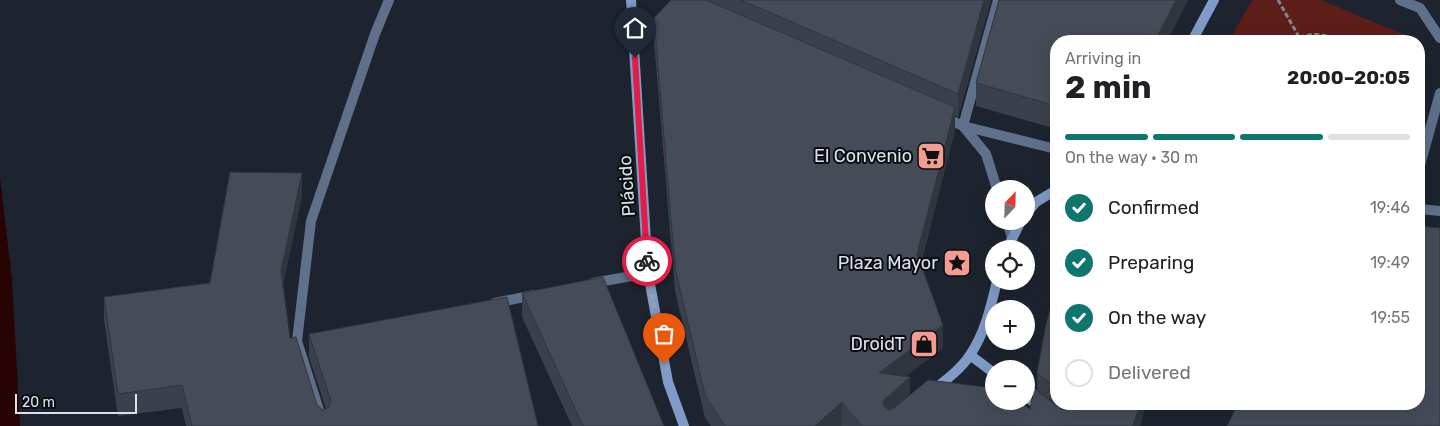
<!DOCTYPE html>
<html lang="en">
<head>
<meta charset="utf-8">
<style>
	body { margin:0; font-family:Rubik,sans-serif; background:#f6f6f6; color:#202124; height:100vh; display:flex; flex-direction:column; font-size:19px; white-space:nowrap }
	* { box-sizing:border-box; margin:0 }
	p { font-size:16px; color:#757577 }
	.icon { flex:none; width:28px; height:28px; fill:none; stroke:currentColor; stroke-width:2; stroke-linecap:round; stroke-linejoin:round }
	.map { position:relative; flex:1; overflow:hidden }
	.panel { position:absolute; left:1050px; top:35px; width:375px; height:375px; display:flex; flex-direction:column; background:#fff; border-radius:20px; box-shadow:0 5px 20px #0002 }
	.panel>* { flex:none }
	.needle { width:32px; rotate:23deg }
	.controls { position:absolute; left:985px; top:180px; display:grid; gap:10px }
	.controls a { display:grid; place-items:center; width:50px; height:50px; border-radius:50%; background:#fff; box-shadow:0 5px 20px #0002; font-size:25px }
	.scale { position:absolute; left:15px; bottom:12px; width:122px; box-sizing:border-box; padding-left:5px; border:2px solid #dde2e9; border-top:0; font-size:14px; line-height:18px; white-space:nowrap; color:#dde2e9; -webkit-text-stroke:4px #0a0d12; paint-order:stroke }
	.pin { position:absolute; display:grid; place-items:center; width:42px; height:42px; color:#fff; margin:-51px -21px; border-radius:50% 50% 50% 0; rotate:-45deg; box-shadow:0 0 5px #0007 }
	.pin .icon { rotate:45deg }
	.courier { position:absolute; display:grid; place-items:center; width:50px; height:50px; margin:-25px; border:4px solid #e11d48; border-radius:50%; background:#fff; color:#222; box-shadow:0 1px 6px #0007 }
	.headline em { font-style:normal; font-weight:700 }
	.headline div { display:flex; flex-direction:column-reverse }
	.headline { display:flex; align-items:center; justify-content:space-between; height:85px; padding:0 15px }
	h1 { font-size:32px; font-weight:700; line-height:38px }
	.bar { display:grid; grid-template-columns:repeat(4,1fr); gap:8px 5px; align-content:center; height:60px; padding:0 15px }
	.bar i { height:6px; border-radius:4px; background:#e0e0e0 }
	.bar .on { background:#0f766e }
	.bar p { grid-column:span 4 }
	ol { padding:0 15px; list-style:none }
	li { display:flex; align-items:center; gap:15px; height:55px }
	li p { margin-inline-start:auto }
	li .icon { padding:5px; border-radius:50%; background:#0f766e; color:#fff; stroke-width:4 }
	li:last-child { color:#757577 }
	li i { width:28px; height:28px; border:2px solid #e0e0e0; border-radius:50% }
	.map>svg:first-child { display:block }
	.green { fill:#5d1d19 }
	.water { fill:#280303 }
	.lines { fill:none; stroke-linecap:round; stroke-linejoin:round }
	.path { stroke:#80868f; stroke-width:3; stroke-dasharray:5 2.5; stroke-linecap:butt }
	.street { stroke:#5f708b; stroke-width:10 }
	.secondary { stroke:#809bc7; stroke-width:10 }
	.wall { fill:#3b414c }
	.shaded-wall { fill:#30353e }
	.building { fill:#454c58; stroke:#30353e }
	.done { stroke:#9aa0a8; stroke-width:5; stroke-dasharray:0 9 }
	.route { stroke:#e11d48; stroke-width:6 }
	.labels { text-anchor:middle; stroke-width:4; stroke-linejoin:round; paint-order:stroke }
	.poi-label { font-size:18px; fill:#dde2e9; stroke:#0a0d12; text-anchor:end }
	.street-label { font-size:18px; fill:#dde2e9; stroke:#0a0d12 }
</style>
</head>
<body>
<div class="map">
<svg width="1440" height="426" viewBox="0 0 1440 426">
	<rect width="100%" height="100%" fill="#1d242f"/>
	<polygon class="green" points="1252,0 1321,0 1410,37 1409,41 1229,41"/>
	<polygon class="water" points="0,177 12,280 20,426 0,426"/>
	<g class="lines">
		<g class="path">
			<polyline points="1278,0 1299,37"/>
			<path d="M1293,41C1309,31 1326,34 1342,41"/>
		</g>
		<g class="street">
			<polyline points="1400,0 1420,8 1440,38"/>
			<polyline points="944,117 963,126 1056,149"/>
			<polyline points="1419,169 1440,93"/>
			<polyline points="997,189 986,154 963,126 998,0"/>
			<polyline points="1419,209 1440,211"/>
			<polyline points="1007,221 1012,238"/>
			<polyline points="593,283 648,273"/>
			<polyline points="495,303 534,295"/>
			<polyline points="324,426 297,341 311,221 375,34 389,0"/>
		</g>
		<g class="secondary">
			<polyline points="631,0 648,273 668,382 684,426"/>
			<polyline points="1192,41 1214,0"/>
			<polyline points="1026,214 1036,202 1056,190"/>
			<polyline points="1007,249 1021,221"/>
			<polyline points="970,355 994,373"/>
			<path d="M933,390C946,380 961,369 970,355C985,333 991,306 997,281"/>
			<polyline points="1026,396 1041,408"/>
		</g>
	</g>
	<g class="wall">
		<polygon points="671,0 991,0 958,117 955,115 955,130 921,264 943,348 905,377 910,395 1030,409 1037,390 1037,373 1056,289 1056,404 1146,404 1140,426 711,426 705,418 675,291 654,41 654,18"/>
		<polygon points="999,0 1188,0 1167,41 1056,41 1056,129 976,106 976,83"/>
		<polygon points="302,196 283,285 290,338 317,405 323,410 326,409 309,357 309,334 538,426 186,426 182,408 118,416 104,320 104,297 210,283"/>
		<polygon points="522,293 664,426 572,426 522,317"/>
	</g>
	<g class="shaded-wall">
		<polygon points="984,0 991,0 958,117 958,94"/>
		<polygon points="1176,0 1188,0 1167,41 1155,41"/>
		<polygon points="955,107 955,130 917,277 917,254"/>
		<polygon points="302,173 302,196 281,294 281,271"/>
		<polygon points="943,325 943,348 879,396 879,373"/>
		<polygon points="910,377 910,400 884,423 884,400"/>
		<polygon points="842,402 841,426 815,426"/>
		<polygon points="1140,404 1146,404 1140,426 1133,426"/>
	</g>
	<g class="building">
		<polygon points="671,0 706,0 955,107 917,254 943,325 879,373 910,377 884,400 883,405 888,410 894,408 928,380 994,388 994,401 1017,401 1030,409 1034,388 1061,409 1065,410 1070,407 1072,404 1140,404 1133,426 862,426 842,402 815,426 725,426 705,395 675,268 654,18"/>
		<polygon points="741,0 984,0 958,94"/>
		<polygon points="999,0 1176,0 1155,41 1056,41 1056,106 976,83"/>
		<polygon points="230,172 302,173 281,271 290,338 296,337 317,405 323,410 329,407 331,401 309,334 507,297 538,426 192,426 182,385 118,394 104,297 210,283"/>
		<polygon points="1419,226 1440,228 1440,426 1227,426 1238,404 1419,404"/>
		<polygon points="603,277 664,426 583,426 522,293"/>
		<polygon points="1056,289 1056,388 1037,373 1046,324"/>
	</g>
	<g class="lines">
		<polyline class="done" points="647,261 648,273 664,364"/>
		<polyline class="route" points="635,58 647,261"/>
	</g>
	<defs>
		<g id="supermarket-square" transform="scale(1.4375)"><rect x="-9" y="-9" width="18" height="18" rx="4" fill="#f59c92" stroke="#0a0d12"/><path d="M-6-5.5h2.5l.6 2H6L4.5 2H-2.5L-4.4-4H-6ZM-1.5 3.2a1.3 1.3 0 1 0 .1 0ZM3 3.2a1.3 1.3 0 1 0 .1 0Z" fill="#111"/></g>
		<g id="sight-square" transform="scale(1.4375)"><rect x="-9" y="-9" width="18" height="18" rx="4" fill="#f59c92" stroke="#0a0d12"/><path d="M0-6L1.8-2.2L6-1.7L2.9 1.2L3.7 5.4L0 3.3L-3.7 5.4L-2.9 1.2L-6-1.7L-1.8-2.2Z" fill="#111"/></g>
		<g id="shop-square" transform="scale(1.4375)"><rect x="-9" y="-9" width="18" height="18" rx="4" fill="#f59c92" stroke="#0a0d12"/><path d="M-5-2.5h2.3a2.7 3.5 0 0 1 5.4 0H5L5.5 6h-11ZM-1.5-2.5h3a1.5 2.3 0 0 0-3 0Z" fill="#111"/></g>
	</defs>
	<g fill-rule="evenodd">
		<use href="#supermarket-square" x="931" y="156"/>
		<use href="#sight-square" x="957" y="263"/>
		<use href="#shop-square" x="924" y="344"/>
	</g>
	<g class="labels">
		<g class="poi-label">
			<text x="912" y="162">El Convenio</text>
			<text x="938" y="269">Plaza Mayor</text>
			<text x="905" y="350">DroidT</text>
		</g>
		<g class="street-label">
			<text transform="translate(627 186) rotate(-94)" y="6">Plácido</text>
		</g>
	</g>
</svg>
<div class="controls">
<a><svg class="needle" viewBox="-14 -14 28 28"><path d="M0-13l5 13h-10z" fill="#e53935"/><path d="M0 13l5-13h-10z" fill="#757577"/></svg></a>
<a><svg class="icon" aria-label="locate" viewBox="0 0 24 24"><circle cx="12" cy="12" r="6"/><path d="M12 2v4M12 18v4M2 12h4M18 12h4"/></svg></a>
<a>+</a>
<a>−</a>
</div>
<div class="scale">20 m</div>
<div class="pin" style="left:664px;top:364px;background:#ea580c"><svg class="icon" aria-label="bag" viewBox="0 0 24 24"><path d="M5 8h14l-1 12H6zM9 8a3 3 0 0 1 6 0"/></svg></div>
<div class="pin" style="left:635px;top:58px;background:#1f2937"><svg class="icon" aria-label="home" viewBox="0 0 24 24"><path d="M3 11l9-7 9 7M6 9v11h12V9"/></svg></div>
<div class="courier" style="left:647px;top:261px"><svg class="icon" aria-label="bike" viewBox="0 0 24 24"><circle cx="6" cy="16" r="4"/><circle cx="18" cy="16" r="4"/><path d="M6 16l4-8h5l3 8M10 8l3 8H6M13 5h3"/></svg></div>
<section class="panel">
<div class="headline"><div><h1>2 min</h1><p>Arriving in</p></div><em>20:00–20:05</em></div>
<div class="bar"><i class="on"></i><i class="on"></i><i class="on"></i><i></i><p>On the way · 30 m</p></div>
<ol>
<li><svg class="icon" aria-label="check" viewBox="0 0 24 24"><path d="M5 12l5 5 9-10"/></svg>Confirmed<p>19:46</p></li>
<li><svg class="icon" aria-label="check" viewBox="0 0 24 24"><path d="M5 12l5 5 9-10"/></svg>Preparing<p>19:49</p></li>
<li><svg class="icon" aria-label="check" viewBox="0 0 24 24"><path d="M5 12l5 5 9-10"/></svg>On the way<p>19:55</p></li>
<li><i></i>Delivered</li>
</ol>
</section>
</div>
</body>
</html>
